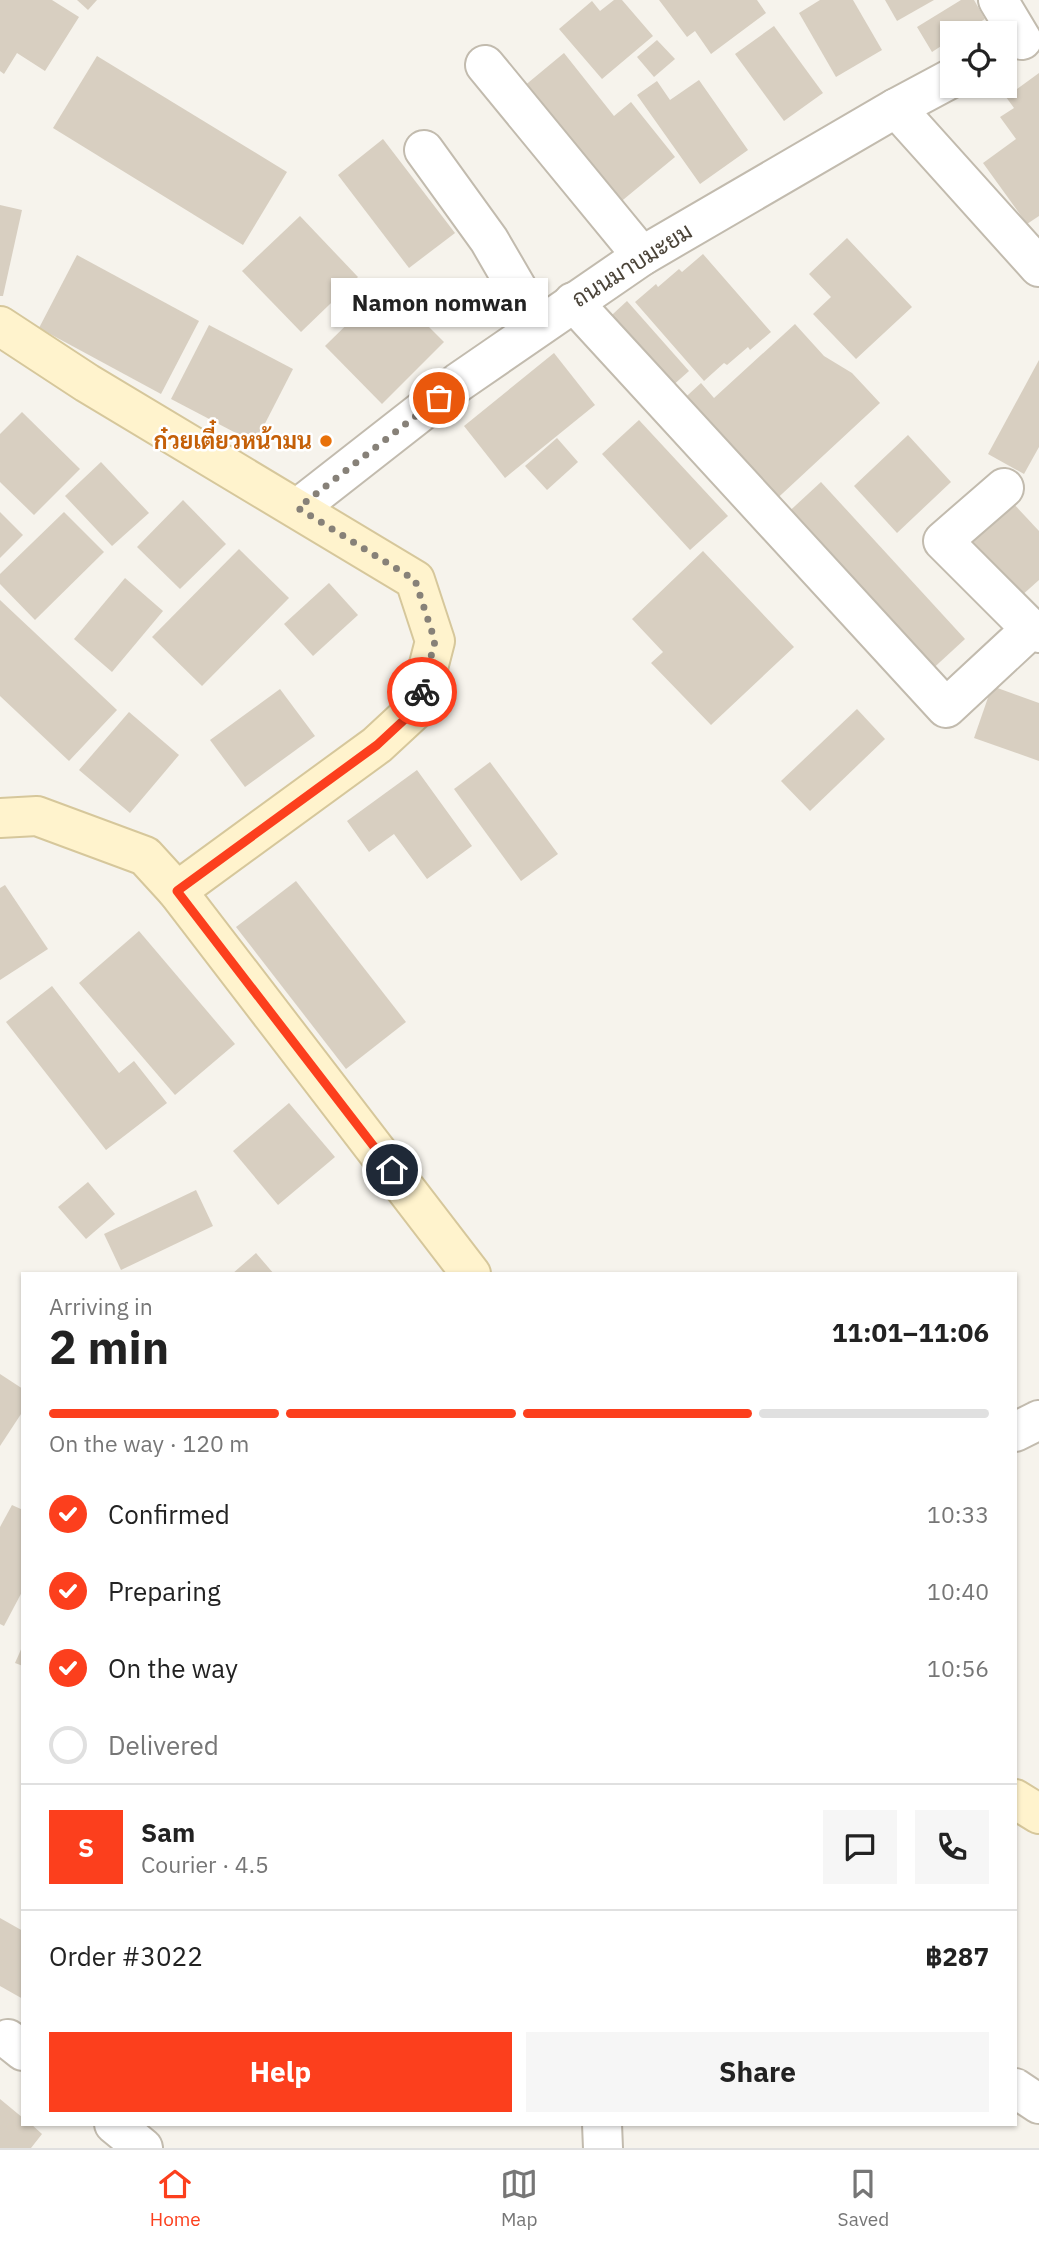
<!DOCTYPE html>
<html lang="en">
<head>
<meta charset="utf-8">
<style>
	body { margin:0; font-family:"IBM Plex Sans",Sarabun,sans-serif; background:#f6f6f6; color:#222; height:100vh; display:flex; flex-direction:column; font-size:26px; white-space:nowrap }
	* { box-sizing:border-box; margin:0 }
	p { font-size:23px; color:#767676 }
	.icon { flex:none; width:38px; height:38px; fill:none; stroke:currentColor; stroke-width:2; stroke-linecap:round; stroke-linejoin:round }
	.map { position:relative; flex:1; overflow:hidden }
	.side { position:absolute; left:21px; top:1272px; width:996px; height:854px; display:flex; flex-direction:column; background:#fff; border-radius:0px; box-shadow:0 2px 5px #0004 }
	.side>* { flex:none }
	.controls { position:absolute; left:940px; top:21px; display:grid; gap:14px }
	.controls a { display:grid; place-items:center; width:77px; height:77px; border-radius:0px; background:#fff; box-shadow:0 2px 5px #0004; font-size:35px }
	.pin { position:absolute; display:grid; place-items:center; width:60px; height:60px; color:#fff; margin:-30px; border:4px solid #fff; border-radius:50%; box-shadow:0 2px 7px #0007 }
	.courier { position:absolute; display:grid; place-items:center; width:70px; height:70px; margin:-35px; border:5px solid #fc3f1d; border-radius:50%; background:#fff; color:#222; box-shadow:0 2px 9px #0007 }
	.bubble { position:absolute; height:49px; border-radius:0px; background:#fff; box-shadow:0 2px 5px #0004; font-size:23px; font-weight:800; line-height:49px; text-align:center }
	.headline em { font-style:normal; font-weight:800 }
	.headline div { display:flex; flex-direction:column-reverse }
	.headline { display:flex; align-items:center; justify-content:space-between; height:119px; padding:0 28px }
	h1 { font-size:46px; font-weight:800; line-height:52px }
	.bar { display:grid; grid-template-columns:repeat(4,1fr); gap:10px 7px; align-content:center; height:84px; padding:0 28px }
	.bar i { height:9px; border-radius:5px; background:#e0e0e0 }
	.bar .on { background:#fc3f1d }
	.bar p { grid-column:span 4 }
	.line { display:flex; align-items:center; gap:18px; padding:0 28px; border-top:2px solid #e0e0e0 }
	.line div { flex:1 }
	.round { display:grid; place-items:center; flex:none; width:74px; height:74px; border-radius:0px; background:#f6f6f6 }
	ol { padding:0 28px; list-style:none }
	li { display:flex; align-items:center; gap:21px; height:77px }
	li p { margin-inline-start:auto }
	li .icon { padding:7px; border-radius:50%; background:#fc3f1d; color:#fff; stroke-width:4 }
	li:last-child { color:#767676 }
	li i { width:38px; height:38px; border:4px solid #e0e0e0; border-radius:50% }
	.button { display:flex; gap:14px; margin-top:auto; padding:14px 28px }
	.button a { flex:1; height:80px; border-radius:0px; background:#fc3f1d; color:#fff; font-size:28px; font-weight:800; line-height:80px; text-align:center }
	.button a+a { background:#f6f6f6; color:#222 }
	.tabs { display:flex; justify-content:space-around; align-items:center; height:98px; border-top:2px solid #e0e0e0; background:#fff; font-size:19px; color:#767676 }
	.tabs a { display:grid; justify-items:center; gap:4px }
	.tabs .on { color:#fc3f1d }
	.map>svg:first-child { display:block }
	.building { fill:#d8cfc1 }
	.lines { fill:none; stroke-linecap:round; stroke-linejoin:round }
	.street-casing { stroke:#c2bbae; stroke-width:42 }
	.secondary-casing { stroke:#d6c79b; stroke-width:42 }
	.street { stroke:#fff; stroke-width:38 }
	.secondary { stroke:#fff3cd; stroke-width:38 }
	.done { stroke:#878178; stroke-width:7; stroke-dasharray:0 12.6 }
	.route { stroke:#fc3f1d; stroke-width:9 }
	.food-dot { fill:#e8710a; stroke:#fff; stroke-width:2.5 }
	.labels { text-anchor:middle; stroke-width:5; stroke-linejoin:round; paint-order:stroke }
	.street-label { font-size:23px; fill:#4b4439; stroke:#fff }
	.food-label { font-size:23px; font-weight:bold; fill:#c56008; stroke:#fff; text-anchor:end }
</style>
</head>
<body>
<div class="map">
<svg width="1039" height="2148" viewBox="0 0 1039 2148">
	<rect width="100%" height="100%" fill="#f6f3ec"/>
	<g class="building">
		<polygon points="0,0 52,0 79,17 45,71 17,53 4,74 0,71"/>
		<polygon points="77,0 97,0 88,10"/>
		<polygon points="614,0 622,0 653,36 602,79 559,29 592,1 600,11"/>
		<polygon points="659,0 757,0 766,13 711,54 695,31 687,37"/>
		<polygon points="820,0 853,0 882,50 836,77 799,13"/>
		<polygon points="885,0 934,0 897,21"/>
		<polygon points="961,0 974,0 985,19 962,33 952,33 952,39 932,52 917,27"/>
		<polygon points="774,26 823,93 784,121 735,54"/>
		<polygon points="657,40 675,59 654,77 637,57"/>
		<polygon points="564,53 614,116 631,102 675,157 618,204 523,87"/>
		<polygon points="97,56 287,172 243,245 53,128"/>
		<polygon points="1039,73 1039,216 1027,224 983,163 1016,139 1000,117 1014,108 1006,97"/>
		<polygon points="699,80 748,150 700,184 637,95 657,81 670,100"/>
		<polygon points="383,139 455,233 409,268 338,175"/>
		<polygon points="0,205 22,210 3,296 0,296"/>
		<polygon points="300,216 358,277 301,332 242,271"/>
		<polygon points="847,238 912,307 856,359 813,314 831,297 809,274"/>
		<polygon points="703,254 771,332 750,350 748,347 727,365 724,363 704,381 635,302 656,284 658,287 679,269 682,272"/>
		<polygon points="77,255 199,321 161,394 39,328"/>
		<polygon points="387,285 444,342 382,404 325,346"/>
		<polygon points="627,301 689,371 662,395 600,326"/>
		<polygon points="795,324 824,356 852,373 880,403 769,506 677,405 701,383 714,398"/>
		<polygon points="209,325 293,369 255,443 171,399"/>
		<polygon points="554,353 595,405 505,478 464,426"/>
		<polygon points="1039,360 1039,447 1024,474 988,454"/>
		<polygon points="22,412 80,469 34,515 0,482 0,434"/>
		<polygon points="639,420 728,516 690,550 602,454"/>
		<polygon points="908,435 951,482 897,533 854,486"/>
		<polygon points="557,438 578,462 547,490 525,466"/>
		<polygon points="101,462 149,513 112,546 65,496"/>
		<polygon points="821,482 965,639 927,674 782,518"/>
		<polygon points="183,500 226,544 180,589 137,547"/>
		<polygon points="1011,501 1039,531 1039,580 1020,597 968,541"/>
		<polygon points="0,512 23,535 0,558"/>
		<polygon points="64,512 104,552 35,620 0,584 0,574"/>
		<polygon points="239,549 289,598 202,686 152,637"/>
		<polygon points="703,551 794,647 711,725 651,663 663,652 632,619"/>
		<polygon points="125,578 163,611 112,672 74,639"/>
		<polygon points="329,583 358,615 313,656 284,624"/>
		<polygon points="0,600 117,710 69,761 0,696"/>
		<polygon points="992,686 1039,703 1039,761 974,738"/>
		<polygon points="280,689 315,736 245,787 210,740"/>
		<polygon points="857,709 885,739 810,811 781,781"/>
		<polygon points="129,712 179,755 130,813 79,770"/>
		<polygon points="490,762 558,854 521,881 454,789"/>
		<polygon points="417,770 472,846 427,879 394,834 369,852 347,821"/>
		<polygon points="296,881 406,1022 346,1069 236,927"/>
		<polygon points="5,885 48,949 0,980 0,888"/>
		<polygon points="139,931 235,1044 175,1095 79,983"/>
		<polygon points="52,986 119,1073 134,1061 167,1103 106,1150 6,1022"/>
		<polygon points="289,1103 335,1157 278,1205 233,1151"/>
		<polygon points="88,1182 115,1214 86,1239 58,1207"/>
		<polygon points="196,1190 213,1226 121,1270 104,1234"/>
		<polygon points="256,1253 274,1274 232,1274"/>
		<polygon points="0,1374 23,1389 23,1411 0,1446"/>
		<polygon points="12,1505 23,1510 23,1590 4,1626 0,1624 0,1527"/>
		<polygon points="23,1645 23,1666 15,1663"/>
		<polygon points="0,1918 23,1931 23,1999 0,1986"/>
		<polygon points="0,2099 23,2118 23,2124 31,2124 42,2134 31,2148 0,2148"/>
	</g>
	<g class="lines">
		<g class="street-casing">
			<g id="street">
				<polyline points="998,0 1022,40"/>
				<polyline points="485,65 642,256"/>
				<polyline points="896,108 1039,267"/>
				<polyline points="424,150 489,240 539,326"/>
				<polyline points="573,302 946,708 1031,629 1039,633"/>
				<polyline points="1004,488 943,541 1031,629"/>
				<polyline points="298,508 459,382 642,256 896,108 952,78"/>
				<polyline points="1015,1432 1039,1420"/>
				<polyline points="8,2039 23,2051"/>
				<polyline points="1015,2088 1039,2104"/>
				<polyline points="114,2124 143,2148"/>
				<polyline points="602,2124 603,2148"/>
			</g>
		</g>
		<g class="secondary-casing">
			<g id="secondary">
				<polyline points="0,326 87,383 415,580 435,641 418,707 377,745 177,891"/>
				<polyline points="0,818 37,816 145,856 177,891 471,1274"/>
				<polyline points="1015,1799 1039,1814"/>
			</g>
		</g>
		<use href="#street" class="street"/>
		<use href="#secondary" class="secondary"/>
	</g>
	<g class="lines">
		<polyline class="done" points="422,692 435,641 415,580 298,508 439,398"/>
		<polyline class="route" points="392,1170 177,891 377,745 418,707 422,692"/>
	</g>
	<circle class="food-dot" cx="326" cy="441" r="7"/>
	<g class="labels">
		<g class="street-label">
			<text transform="translate(632 265) rotate(-32)" y="8">ถนนมาบมะยม</text>
		</g>
		<g class="food-label">
			<text x="312" y="449">ก๋วยเตี๋ยวหน้ามน</text>
		</g>
	</g>
</svg>
<div class="controls">
<a><svg class="icon" aria-label="locate" viewBox="0 0 24 24"><circle cx="12" cy="12" r="6"/><path d="M12 2v4M12 18v4M2 12h4M18 12h4"/></svg></a>
</div>
<div class="pin" style="left:439px;top:398px;background:#ea580c"><svg class="icon" aria-label="bag" viewBox="0 0 24 24"><path d="M5 8h14l-1 12H6zM9 8a3 3 0 0 1 6 0"/></svg></div>
<div class="pin" style="left:392px;top:1170px;background:#1f2937"><svg class="icon" aria-label="home" viewBox="0 0 24 24"><path d="M3 11l9-7 9 7M6 9v11h12V9"/></svg></div>
<div class="courier" style="left:422px;top:692px"><svg class="icon" aria-label="bike" viewBox="0 0 24 24"><circle cx="6" cy="16" r="4"/><circle cx="18" cy="16" r="4"/><path d="M6 16l4-8h5l3 8M10 8l3 8H6M13 5h3"/></svg></div>
<div class="bubble" style="left:331px;top:278px;width:217px">Namon nomwan</div>
<section class="side">
<div class="headline"><div><h1>2 min</h1><p>Arriving in</p></div><em>11:01–11:06</em></div>
<div class="bar"><i class="on"></i><i class="on"></i><i class="on"></i><i></i><p>On the way · 120 m</p></div>
<ol>
<li><svg class="icon" aria-label="check" viewBox="0 0 24 24"><path d="M5 12l5 5 9-10"/></svg>Confirmed<p>10:33</p></li>
<li><svg class="icon" aria-label="check" viewBox="0 0 24 24"><path d="M5 12l5 5 9-10"/></svg>Preparing<p>10:40</p></li>
<li><svg class="icon" aria-label="check" viewBox="0 0 24 24"><path d="M5 12l5 5 9-10"/></svg>On the way<p>10:56</p></li>
<li><i></i>Delivered</li>
</ol>
<div class="line" style="height:126px"><b class="round" style="background:#fc3f1d;color:#fff">S</b><div><b>Sam</b><p>Courier · 4.5</p></div><a class="round"><svg class="icon" aria-label="chat" viewBox="0 0 24 24"><path d="M4 5h16v11H9l-5 4z"/></svg></a><a class="round"><svg class="icon" aria-label="phone" viewBox="0 0 24 24"><path d="M5 4h4l2 5-3 2q2 4 5 5l2-3 5 2v4C11 20 4 13 5 4z"/></svg></a></div>
<div class="line" style="height:91px"><div>Order #3022</div><b>฿287</b></div>
<div class="button"><a>Help</a><a>Share</a></div>
</section>
</div>
<nav class="tabs">
<a class="on"><svg class="icon" aria-label="home" viewBox="0 0 24 24"><path d="M3 11l9-7 9 7M6 9v11h12V9"/></svg>Home</a>
<a><svg class="icon" aria-label="map" viewBox="0 0 24 24"><path d="M3 6l6-2 6 2 6-2v14l-6 2-6-2-6 2zM9 4v14M15 6v14"/></svg>Map</a>
<a><svg class="icon" aria-label="saved" viewBox="0 0 24 24"><path d="M7 4h10v16l-5-4-5 4z"/></svg>Saved</a>
</nav>
</body>
</html>
